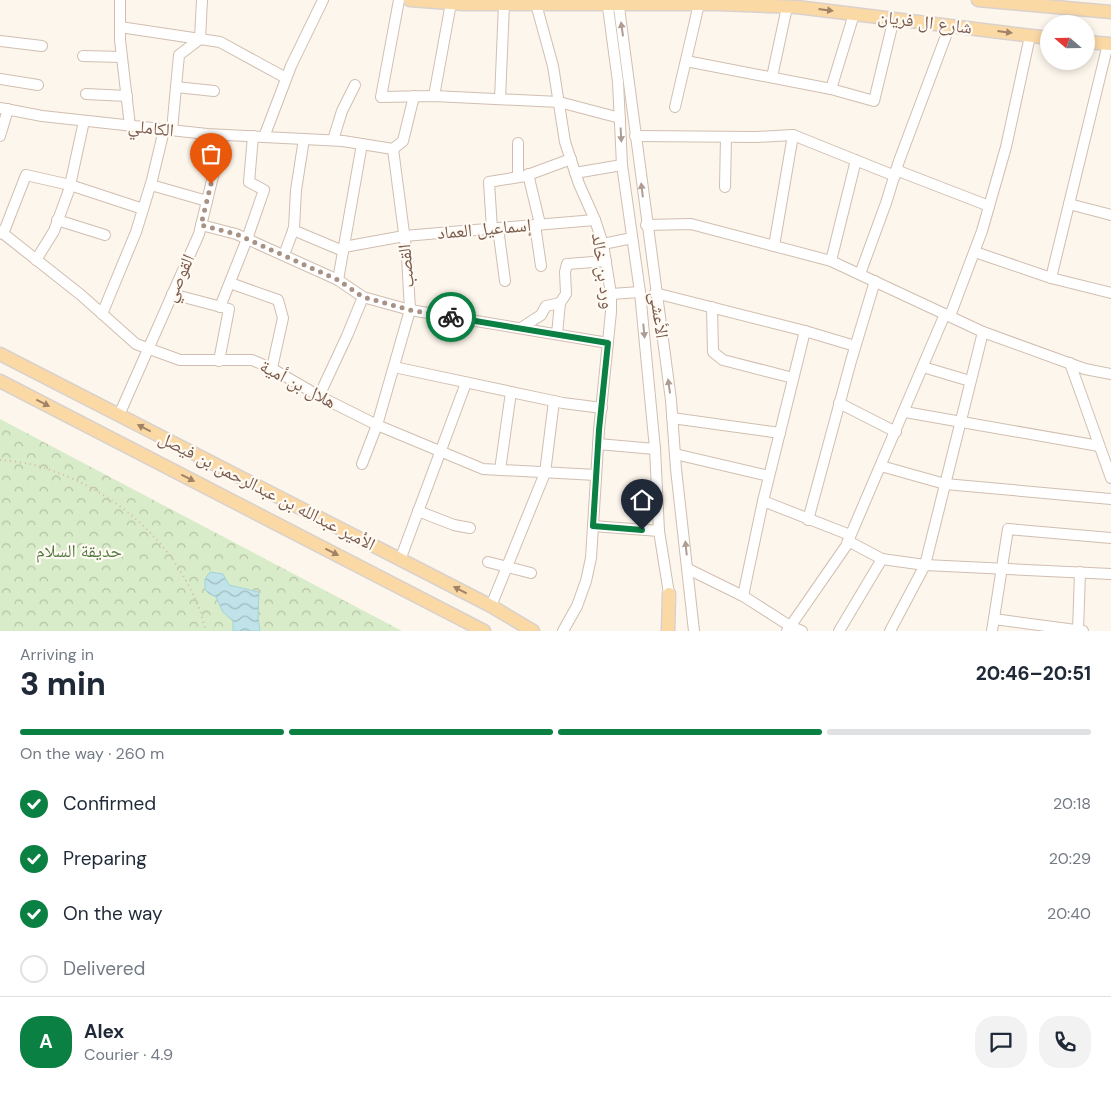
<!DOCTYPE html>
<html lang="en">
<head>
<meta charset="utf-8">
<style>
	body { margin:0; font-family:"DM Sans","Noto Naskh Arabic",sans-serif; background:#f2f2f3; color:#1f2937; height:100vh; display:flex; flex-direction:column; font-size:19px; white-space:nowrap }
	* { box-sizing:border-box; margin:0 }
	p { font-size:16px; color:#747a83 }
	.icon { flex:none; width:28px; height:28px; fill:none; stroke:currentColor; stroke-width:2; stroke-linecap:round; stroke-linejoin:round }
	.map { position:relative; height:631px; overflow:hidden }
	.drawer { display:flex; flex-direction:column; background:#fff; flex:1 }
	.drawer>* { flex:none }
	.needle { width:32px; rotate:290deg }
	.buttons { position:absolute; left:1040px; top:15px; display:grid; gap:10px }
	.buttons a { display:grid; place-items:center; width:55px; height:55px; border-radius:50%; background:#fff; box-shadow:0 2px 8px #0003; font-size:25px }
	.pin { position:absolute; display:grid; place-items:center; width:42px; height:42px; color:#fff; margin:-51px -21px; border-radius:50% 50% 50% 0; rotate:-45deg; box-shadow:0 0 5px #0007 }
	.pin .icon { rotate:45deg }
	.courier { position:absolute; display:grid; place-items:center; width:50px; height:50px; margin:-25px; border:4px solid #0b8043; border-radius:50%; background:#fff; color:#222; box-shadow:0 1px 6px #0007 }
	.headline em { font-style:normal; font-weight:800 }
	.headline div { display:flex; flex-direction:column-reverse }
	.headline { display:flex; align-items:center; justify-content:space-between; height:85px; padding:0 20px }
	h1 { font-size:32px; font-weight:800; line-height:38px }
	.bar { display:grid; grid-template-columns:repeat(4,1fr); gap:8px 5px; align-content:center; height:60px; padding:0 20px }
	.bar i { height:6px; border-radius:4px; background:#e0e1e3 }
	.bar .on { background:#0b8043 }
	.bar p { grid-column:span 4 }
	.line { display:flex; align-items:center; gap:12px; padding:0 20px; border-top:1px solid #e0e1e3 }
	.line div { flex:1 }
	.round { display:grid; place-items:center; flex:none; width:52px; height:52px; border-radius:20px; background:#f2f2f3 }
	ol { padding:0 20px; list-style:none }
	li { display:flex; align-items:center; gap:15px; height:55px }
	li p { margin-inline-start:auto }
	li .icon { padding:5px; border-radius:50%; background:#0b8043; color:#fff; stroke-width:4 }
	li:last-child { color:#747a83 }
	li i { width:28px; height:28px; border:2px solid #e0e1e3; border-radius:50% }
	.map>svg:first-child { display:block }
	.forest { fill:url(#forest-crowns) }
	.water { fill:url(#water-waves); stroke:#a5d3da }
	.lines { fill:none; stroke-linecap:round; stroke-linejoin:round }
	.minor-casing { stroke:#d1beb0; stroke-width:12 }
	.major-casing { stroke:#dad1cd; stroke-width:15 }
	.path { stroke:#d9b8a5; stroke-width:2; stroke-dasharray:1 4; stroke-linecap:butt }
	.minor { stroke:#fff; stroke-width:10 }
	.major { stroke:#fbd9a5; stroke-width:12 }
	.oneway { fill:#a18267 }
	.oneway2 { fill:#af9d94 }
	.done { stroke:#a89285; stroke-width:5; stroke-dasharray:0 9 }
	.route { stroke:#0b8043; stroke-width:6 }
	.labels { text-anchor:middle; stroke-width:4.5; stroke-linejoin:round; paint-order:stroke }
	.street-label { font-size:18px; fill:#7a5c4d; stroke:#fffaf3 }
	.park-label { font-size:18px; fill:#537a41; stroke:#fffaf3 }
</style>
</head>
<body>
<div class="map">
<svg width="1111" height="631" viewBox="0 0 1111 631">
	<defs>
		<pattern id="forest-crowns" width="20" height="18" patternUnits="userSpaceOnUse" patternTransform="scale(1.25)"><rect width="20" height="18" fill="#d8ecc9"/><path d="M2 6a3 3 0 1 1 6 0M12 15a3 3 0 1 1 6 0" fill="none" stroke="#b4c2a5"/></pattern>
		<pattern id="water-waves" width="16" height="10" patternUnits="userSpaceOnUse" patternTransform="scale(1.25)"><rect width="16" height="10" fill="#bfe3e8"/><path d="M0 5q4-4 8 0t8 0" fill="none" stroke="#a0bbbe"/></pattern>
	</defs>
	<rect width="100%" height="100%" fill="#fdf6ec"/>
	<polygon class="forest" points="0,419 402,631 0,631"/>
	<polygon class="water" points="210,572 223,574 229,585 259,592 258,617 260,631 233,631 233,621 223,612 216,597 208,593 205,589 205,579"/>
	<g class="lines">
		<g class="minor-casing">
			<g id="minor">
				<polyline points="120,0 120,40 130,126"/>
				<polyline points="399,0 381,97 434,96 559,102 620,118"/>
				<polyline points="607,0 618,82 622,165 640,292 655,449 659,531 670,600"/>
				<polyline points="618,0 671,400 676,469 694,631"/>
				<polyline points="536,4 553,66 565,142 579,184 595,220 603,244 611,294 611,312 599,430 591,558 586,581 577,606 563,631"/>
				<polyline points="120,27 220,42 286,78"/>
				<polyline points="0,41 42,46"/>
				<polyline points="83,56 122,57"/>
				<polyline points="686,61 831,89 874,101 894,18"/>
				<polyline points="772,77 787,7"/>
				<polyline points="0,79 38,85"/>
				<polyline points="176,87 214,91"/>
				<polyline points="831,89 854,14"/>
				<polyline points="86,94 127,96"/>
				<polyline points="434,96 451,3"/>
				<polyline points="500,99 504,4"/>
				<polyline points="675,107 699,4"/>
				<polyline points="0,108 42,116 207,134 343,141 393,149"/>
				<polyline points="172,130 179,55 200,39 202,0"/>
				<polyline points="0,136 8,109"/>
				<polyline points="635,136 757,137 793,135 895,176"/>
				<polyline points="264,137 291,66 323,0"/>
				<polyline points="333,140 342,111 355,85"/>
				<polyline points="518,143 518,177"/>
				<polyline points="896,170 989,206"/>
				<polyline points="575,173 622,165"/>
				<polyline points="528,174 540,224"/>
				<polyline points="151,185 207,201"/>
				<polyline points="725,187 726,137"/>
				<polyline points="1069,204 1111,215"/>
				<polyline points="57,220 105,235"/>
				<polyline points="201,225 236,234 338,280 363,297 410,310 608,343"/>
				<polyline points="535,225 541,266"/>
				<polyline points="646,225 691,224 831,261 983,332 1085,369 1111,374"/>
				<polyline points="498,228 505,281"/>
				<polyline points="492,229 489,182 525,176 571,159"/>
				<polyline points="293,230 343,251"/>
				<polyline points="0,231 81,295 136,344 180,360 252,360 271,368 319,396 377,425 483,469 596,475"/>
				<polyline points="3,234 26,175 70,185 143,209"/>
				<polyline points="603,244 632,238"/>
				<polyline points="774,246 793,135"/>
				<polyline points="344,247 404,236 595,220"/>
				<polyline points="975,252 1051,278 1111,293"/>
				<polyline points="284,255 294,228 296,190 304,139"/>
				<polyline points="36,260 54,231 69,190 84,121"/>
				<polyline points="831,261 856,160"/>
				<polyline points="860,274 886,203 899,161 950,25"/>
				<polyline points="1051,278 1108,44"/>
				<polyline points="338,280 362,144"/>
				<polyline points="230,283 278,300 283,318 272,368"/>
				<polyline points="655,293 805,331 855,346"/>
				<polyline points="172,294 229,309 219,361"/>
				<polyline points="611,294 640,292"/>
				<polyline points="220,307 247,239 264,190 249,182 253,136"/>
				<polyline points="712,307 713,352 723,360 793,378"/>
				<polyline points="102,314 136,232 152,180 164,130"/>
				<polyline points="950,316 982,231 1006,147 1030,36"/>
				<polyline points="521,328 541,315 546,306 560,303"/>
				<polyline points="557,334 560,303 566,294 565,272 567,264 606,261"/>
				<polyline points="1070,363 1111,478"/>
				<polyline points="394,367 563,403 602,408"/>
				<polyline points="923,367 970,381"/>
				<polyline points="319,396 347,336 363,297"/>
				<polyline points="839,403 896,432"/>
				<polyline points="905,412 1099,446"/>
				<polyline points="119,415 199,234 223,135"/>
				<polyline points="672,418 780,433"/>
				<polyline points="598,444 655,449"/>
				<polyline points="675,454 769,476"/>
				<polyline points="362,464 377,425 410,310 407,256 393,149 403,141 414,96"/>
				<polyline points="881,466 945,484 1111,499"/>
				<polyline points="500,470 511,392"/>
				<polyline points="763,501 850,535"/>
				<polyline points="418,511 454,525 470,528"/>
				<polyline points="808,520 851,361 875,281"/>
				<polyline points="593,526 659,531"/>
				<polyline points="848,541 882,559 925,565 1111,574"/>
				<polyline points="400,560 466,383"/>
				<polyline points="488,562 531,573"/>
				<polyline points="688,569 743,596 790,626 802,631"/>
				<polyline points="743,596 763,501 805,331"/>
				<polyline points="491,606 545,473 554,401"/>
				<polyline points="994,619 1083,631"/>
				<polyline points="1078,630 1080,572"/>
				<polyline points="787,631 846,546 945,314"/>
				<polyline points="839,631 882,559"/>
				<polyline points="890,631 925,565 983,332"/>
				<polyline points="992,631 1008,529 1111,538"/>
			</g>
		</g>
		<g class="major-casing">
			<g id="major">
				<polyline points="410,0 463,4 718,4 797,7 1049,38"/>
				<polyline points="978,0 1111,12"/>
				<polyline points="1086,42 1111,44"/>
				<polyline points="0,354 491,606 533,631"/>
				<polyline points="0,381 484,631"/>
				<polyline points="668,631 669,594"/>
			</g>
		</g>
		<path class="path" d="M0,460C10,461 21,462 30,464C105,483 169,534 198,606C202,614 203,623 206,631"/>
		<use href="#minor" class="minor"/>
		<use href="#major" class="major"/>
	</g>
	<defs><path id="oneway-solid" d="M-6-.8H1V-3.2L6.5 0L1 3.2V.8H-6Z" transform="scale(1.25)"/></defs>
	<g class="oneway">
		<use href="#oneway-solid" transform="translate(826 10) rotate(7)"/>
		<use href="#oneway-solid" transform="translate(1005 32) rotate(7)"/>
		<use href="#oneway-solid" transform="translate(43 403) rotate(27)"/>
		<use href="#oneway-solid" transform="translate(144 428) rotate(-153)"/>
		<use href="#oneway-solid" transform="translate(188 478) rotate(27)"/>
		<use href="#oneway-solid" transform="translate(332 552) rotate(27)"/>
		<use href="#oneway-solid" transform="translate(460 590) rotate(-153)"/>
	</g>
	<g class="oneway2">
		<use href="#oneway-solid" transform="translate(622 29) rotate(-98)"/>
		<use href="#oneway-solid" transform="translate(621 135) rotate(87)"/>
		<use href="#oneway-solid" transform="translate(642 190) rotate(-97)"/>
		<use href="#oneway-solid" transform="translate(644 331) rotate(84)"/>
		<use href="#oneway-solid" transform="translate(669 386) rotate(-98)"/>
		<use href="#oneway-solid" transform="translate(686 548) rotate(-96)"/>
	</g>
	<g class="lines">
		<polyline class="done" points="211,184 201,225 236,234 338,280 363,297 410,310 451,317"/>
		<polyline class="route" points="451,317 608,343 599,430 593,526 642,530"/>
	</g>
	<g class="labels">
		<g class="street-label">
			<text transform="translate(925 22) rotate(7)" y="6">شارع ال فريان</text>
			<text transform="translate(151 128) rotate(6)" y="6">الكاملي</text>
			<text transform="translate(484 229) rotate(-5)" y="6">إسماعيل العماد</text>
			<text transform="translate(406 266) rotate(-95)" y="6">القصب</text>
			<text transform="translate(603 271) rotate(82)" y="6">ورد بن خالد</text>
			<text transform="translate(179 278) rotate(-66)" y="6">القوصي</text>
			<text transform="translate(659 315) rotate(82)" y="6">الأعشى</text>
			<text transform="translate(298 384) rotate(28)" y="6">هلال بن أمية</text>
			<text transform="translate(267 491) rotate(27)" y="6">الأمير عبدالله بن عبدالرحمن بن فيصل</text>
		</g>
		<g class="park-label">
			<text x="79" y="557">حديقة السلام</text>
		</g>
	</g>
</svg>
<div class="buttons">
<a><svg class="needle" viewBox="-14 -14 28 28"><path d="M0-13l5 13h-10z" fill="#e53935"/><path d="M0 13l5-13h-10z" fill="#747a83"/></svg></a>
</div>
<div class="pin" style="left:211px;top:184px;background:#ea580c"><svg class="icon" aria-label="bag" viewBox="0 0 24 24"><path d="M5 8h14l-1 12H6zM9 8a3 3 0 0 1 6 0"/></svg></div>
<div class="pin" style="left:642px;top:530px;background:#1f2937"><svg class="icon" aria-label="home" viewBox="0 0 24 24"><path d="M3 11l9-7 9 7M6 9v11h12V9"/></svg></div>
<div class="courier" style="left:451px;top:317px"><svg class="icon" aria-label="bike" viewBox="0 0 24 24"><circle cx="6" cy="16" r="4"/><circle cx="18" cy="16" r="4"/><path d="M6 16l4-8h5l3 8M10 8l3 8H6M13 5h3"/></svg></div>
</div>
<section class="drawer">
<div class="headline"><div><h1>3 min</h1><p>Arriving in</p></div><em>20:46–20:51</em></div>
<div class="bar"><i class="on"></i><i class="on"></i><i class="on"></i><i></i><p>On the way · 260 m</p></div>
<ol>
<li><svg class="icon" aria-label="check" viewBox="0 0 24 24"><path d="M5 12l5 5 9-10"/></svg>Confirmed<p>20:18</p></li>
<li><svg class="icon" aria-label="check" viewBox="0 0 24 24"><path d="M5 12l5 5 9-10"/></svg>Preparing<p>20:29</p></li>
<li><svg class="icon" aria-label="check" viewBox="0 0 24 24"><path d="M5 12l5 5 9-10"/></svg>On the way<p>20:40</p></li>
<li><i></i>Delivered</li>
</ol>
<div class="line" style="height:90px"><b class="round" style="background:#0b8043;color:#fff">A</b><div><b>Alex</b><p>Courier · 4.9</p></div><a class="round"><svg class="icon" aria-label="chat" viewBox="0 0 24 24"><path d="M4 5h16v11H9l-5 4z"/></svg></a><a class="round"><svg class="icon" aria-label="phone" viewBox="0 0 24 24"><path d="M5 4h4l2 5-3 2q2 4 5 5l2-3 5 2v4C11 20 4 13 5 4z"/></svg></a></div>
</section>
</body>
</html>
